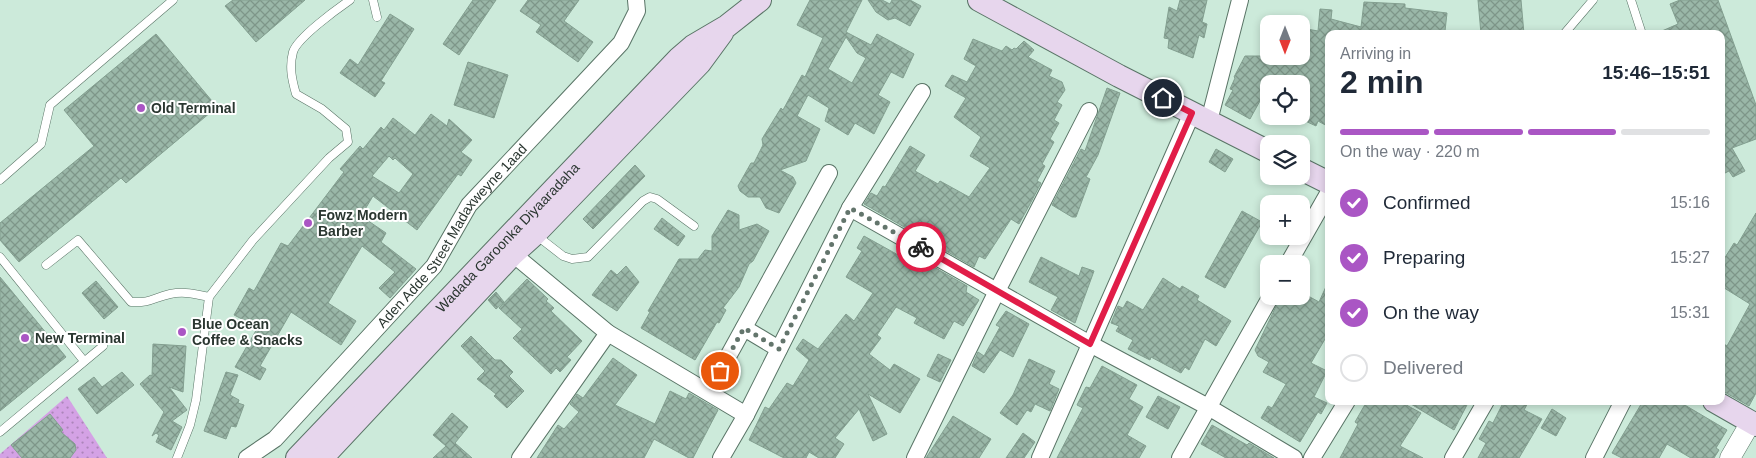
<!DOCTYPE html>
<html lang="en">
<head>
<meta charset="utf-8">
<style>
	body { margin:0; font-family:Helvetica,sans-serif; background:#f6f6f7; color:#1f2937; height:100vh; display:flex; flex-direction:column; font-size:19px; white-space:nowrap }
	* { box-sizing:border-box; margin:0 }
	p { font-size:16px; color:#747a83 }
	.icon { flex:none; width:28px; height:28px; fill:none; stroke:currentColor; stroke-width:2; stroke-linecap:round; stroke-linejoin:round }
	.map { position:relative; flex:1; overflow:hidden }
	.drawer { position:absolute; left:1325px; top:30px; width:400px; height:375px; display:flex; flex-direction:column; background:#fff; border-radius:10px; box-shadow:0 2px 8px #0003 }
	.drawer>* { flex:none }
	.needle { width:32px; rotate:180deg }
	.fabs { position:absolute; left:1260px; top:15px; display:grid; gap:10px }
	.fabs a { display:grid; place-items:center; width:50px; height:50px; border-radius:10px; background:#fff; box-shadow:0 2px 8px #0003; font-size:25px }
	.pin { position:absolute; display:grid; place-items:center; width:42px; height:42px; color:#fff; margin:-21px; border:2px solid #fff; border-radius:50%; box-shadow:0 1px 5px #0007 }
	.courier { position:absolute; display:grid; place-items:center; width:50px; height:50px; margin:-25px; border:4px solid #e11d48; border-radius:50%; background:#fff; color:#222; box-shadow:0 1px 6px #0007 }
	.overview em { font-style:normal; font-weight:700 }
	.overview div { display:flex; flex-direction:column-reverse }
	.overview { display:flex; align-items:center; justify-content:space-between; height:85px; padding:0 15px }
	h1 { font-size:32px; font-weight:700; line-height:38px }
	.bar { display:grid; grid-template-columns:repeat(4,1fr); gap:8px 5px; align-content:center; height:60px; padding:0 15px }
	.bar i { height:6px; border-radius:4px; background:#e0e1e3 }
	.bar .selected { background:#aa56c4 }
	.bar p { grid-column:span 4 }
	ol { padding:0 15px; list-style:none }
	li { display:flex; align-items:center; gap:15px; height:55px }
	li p { margin-inline-start:auto }
	li .icon { padding:5px; border-radius:50%; background:#aa56c4; color:#fff; stroke-width:4 }
	li:last-child { color:#747a83 }
	li i { width:28px; height:28px; border:2px solid #e0e1e3; border-radius:50% }
	.map>svg:first-child { display:block }
	.grass { fill:url(#grass-dots) }
	.building { fill:url(#building-cross-hatch); stroke:#839f90; fill-rule:evenodd }
	.lines { fill:none; stroke-linecap:round; stroke-linejoin:round }
	.service-casing { stroke:#597466; stroke-width:9 }
	.minor-casing { stroke:#597466; stroke-width:18 }
	.tertiary-casing { stroke:#597466; stroke-width:21 }
	.secondary-casing { stroke:#597466; stroke-width:24 }
	.service { stroke:#fff; stroke-width:8 }
	.minor { stroke:#fff; stroke-width:16 }
	.tertiary { stroke:#fff; stroke-width:20 }
	.secondary { stroke:#e7d6ed; stroke-width:22 }
	.done { stroke:#63756c; stroke-width:5; stroke-dasharray:0 9 }
	.route { stroke:#e11d48; stroke-width:6 }
	.poi-dot { fill:#aa56c4; stroke:#fff; stroke-width:2 }
	.labels { text-anchor:middle; stroke-width:4; stroke-linejoin:round; paint-order:stroke }
	.poi-label { font-size:14px; font-weight:bold; fill:#2a3630; stroke:#fff; text-anchor:start }
	.street-label { font-size:14px; fill:#2a3630; stroke:#fff }
</style>
</head>
<body>
<div class="map">
<svg width="1756" height="458" viewBox="0 0 1756 458">
	<defs>
		<pattern id="grass-dots" width="8" height="8" patternUnits="userSpaceOnUse" patternTransform="scale(1.25)"><rect width="8" height="8" fill="#d4a2e5"/><path d="M2 2h.1M6 6h.1" fill="none" stroke="#ac85ba" stroke-width="1.8" stroke-linecap="round"/></pattern>
		<pattern id="building-cross-hatch" width="8" height="8" patternUnits="userSpaceOnUse" patternTransform="scale(1.25)"><rect width="8" height="8" fill="#9ab7a8"/><path d="M0 0l8 8M0 8l8-8" fill="none" stroke="#7e9689"/></pattern>
	</defs>
	<rect width="100%" height="100%" fill="#cceada"/>
	<polygon class="grass" points="67,396 107,458 0,458 0,454"/>
	<g class="building">
		<polygon points="233,0 305,0 256,42 225,6"/>
		<polygon points="473,0 496,0 459,55 443,44"/>
		<polygon points="528,0 579,0 564,21 593,42 578,62 536,32 541,25 520,11"/>
		<path d="M810,0H862L846,32L871,45L877,34L914,54L903,78L891,72L878,95L890,102L874,134L855,123L848,135L825,121L829,108L808,95L797,116L820,129L806,161L780,170L793,177L796,183L779,213L766,208L760,197H748L740,191L738,186L751,163H754L763,145L762,139L765,134L781,108L783,110L802,75L805,77L823,38L797,25ZM846,37L857,53L866,58L852,83L828,69Z"/>
		<polygon points="868,0 882,0 890,4 892,0 910,0 921,6 910,26 895,18 888,20 876,12"/>
		<polygon points="1180,0 1207,0 1202,22 1207,24 1204,38 1199,35 1193,58 1168,48 1169,39 1164,38 1169,7 1177,11"/>
		<polygon points="1478,0 1521,0 1524,34 1481,34"/>
		<polygon points="1680,0 1718,0 1756,105 1756,139 1732,148 1745,171 1733,177 1729,171 1721,175 1721,34 1655,34 1678,24 1670,4"/>
		<polygon points="1364,2 1405,4 1405,8 1447,13 1445,31 1439,30 1439,34 1370,30 1370,34 1329,34 1329,127 1318,121 1316,126 1301,119 1301,84 1269,84 1269,110 1261,99 1250,119 1225,105 1233,90 1230,89 1235,78 1234,77 1245,56 1301,56 1301,28 1318,31 1320,9 1332,10 1331,19 1361,27"/>
		<polygon points="390,14 414,29 381,81 385,83 375,97 340,73 350,59 358,65"/>
		<polygon points="156,34 217,107 126,183 121,178 19,262 0,240 0,223 94,146 64,110"/>
		<polygon points="973,39 1002,51 1006,46 1012,50 1014,48 1016,49 1024,41 1034,50 1028,57 1052,70 1049,76 1062,82 1065,90 1057,102 1062,105 1054,120 1059,123 1050,139 1054,142 1042,164 1045,166 1037,181 1041,183 1030,204 1019,224 1011,219 985,259 979,256 974,267 864,204 871,193 877,196 883,186 885,187 910,146 925,155 915,171 938,184 940,181 969,197 990,168 970,156 981,137 954,117 966,98 945,86 952,75 967,82 976,66 964,59"/>
		<polygon points="468,62 508,75 494,118 454,105"/>
		<polygon points="1107,88 1120,93 1098,155 1086,177 1090,179 1076,217 1072,217 1052,205 1081,149 1085,151"/>
		<path d="M431,114L447,126L449,119L472,140L461,152L472,160L461,176L458,174L417,230L373,196L361,216L386,233L381,242L416,269L390,298L379,288L395,272L362,246L328,303L356,321L341,345L291,312L260,366L266,369L260,380L235,367L258,327L234,315L249,288L254,291L281,243L288,246L344,172L340,169L360,146L363,149L381,127L384,130L393,118L415,135ZM389,156L393,160L395,158L413,174L399,193L372,176Z"/>
		<polygon points="1216,149 1233,159 1225,172 1209,162"/>
		<polygon points="635,165 645,176 593,229 583,219"/>
		<polygon points="728,210 739,215 739,230 757,224 769,231 753,261 749,264 739,287 723,308 726,310 719,323 717,322 695,360 641,328 650,312 648,311 679,259 698,259 705,250 712,251 712,236"/>
		<polygon points="1242,211 1262,222 1225,288 1205,277"/>
		<polygon points="1756,213 1756,393 1749,406 1721,390 1721,342 1727,346 1750,304 1721,286 1721,264 1734,243 1737,245"/>
		<polygon points="662,218 685,236 678,246 654,229"/>
		<polygon points="864,236 909,261 913,255 967,286 966,292 979,300 963,326 954,321 944,339 914,323 917,318 896,307 877,335 881,338 869,354 890,370 894,364 920,379 900,413 868,394 887,434 873,441 859,409 835,438 844,444 835,458 819,458 809,452 806,458 784,458 749,440 765,407 769,409 787,383 793,386 809,360 796,349 803,339 818,349 846,314 854,321 873,293 846,277 862,251 857,248"/>
		<polygon points="1041,257 1079,276 1082,267 1094,271 1075,323 1051,310 1058,297 1029,282"/>
		<polygon points="626,266 639,282 617,311 592,295 611,270 617,275"/>
		<polygon points="0,277 66,357 0,411"/>
		<polygon points="1163,278 1180,289 1182,286 1199,296 1197,300 1231,321 1216,346 1205,339 1189,370 1185,367 1181,373 1151,357 1150,360 1128,349 1133,340 1116,331 1119,326 1111,323 1118,306 1123,308 1127,301 1143,310"/>
		<polygon points="527,279 548,299 546,301 554,308 551,311 582,341 567,357 571,360 560,372 556,368 551,374 513,338 522,329 499,308"/>
		<polygon points="1329,280 1329,341 1325,339 1311,363 1327,371 1314,397 1327,403 1321,414 1318,412 1300,442 1261,418 1268,406 1272,408 1286,384 1263,372 1269,362 1258,356 1255,350 1281,296 1301,296 1301,292 1319,302"/>
		<polygon points="96,281 118,307 104,319 82,293"/>
		<polygon points="496,292 504,302 496,309 488,300"/>
		<polygon points="1006,311 1029,324 1013,357 1000,350 984,373 972,366 978,352 984,356 1000,327 996,325"/>
		<polygon points="471,336 495,360 501,360 513,372 509,376 524,391 507,408 494,396 496,394 477,379 485,371 461,346"/>
		<polygon points="153,344 186,346 183,392 169,387 187,410 172,421 182,427 171,450 156,442 159,435 156,433 152,436 164,412 140,384 150,375 152,376"/>
		<polygon points="938,354 951,360 940,382 927,376"/>
		<polygon points="613,358 637,375 615,405 655,424 670,391 686,399 689,393 718,410 693,458 689,458 654,439 644,458 537,458 558,425 564,429 579,412 570,404 577,394 583,398"/>
		<polygon points="1029,359 1055,371 1049,384 1059,389 1050,411 1035,404 1031,412 1027,410 1017,425 1000,413 1013,395"/>
		<polygon points="1102,366 1137,385 1129,399 1143,407 1127,435 1146,446 1139,458 1057,458 1083,408 1077,405 1086,387 1090,388"/>
		<polygon points="122,372 134,385 97,414 78,389 94,377 102,387"/>
		<polygon points="226,372 238,375 230,395 239,400 238,403 244,405 236,427 231,426 226,439 204,431"/>
		<polygon points="1158,396 1180,407 1168,429 1146,417"/>
		<polygon points="1367,401 1399,401 1421,413 1400,446 1423,458 1340,458 1358,424 1355,422"/>
		<polygon points="1406,401 1469,401 1454,430"/>
		<polygon points="1504,401 1529,401 1524,410 1542,419 1519,458 1478,458 1486,443 1479,439 1489,421 1493,423"/>
		<polygon points="1643,401 1678,401 1727,430 1716,448 1719,450 1714,458 1691,458 1667,444 1659,458 1622,458 1612,453"/>
		<polygon points="1552,409 1566,418 1556,436 1541,428"/>
		<polygon points="452,413 468,427 455,443 472,458 433,458 446,446 433,435"/>
		<polygon points="50,414 63,430 61,432 75,444 76,450 70,458 22,458 11,445"/>
		<polygon points="953,416 991,439 979,458 926,458"/>
		<polygon points="1212,425 1247,445 1249,443 1274,458 1226,458 1201,444"/>
		<polygon points="1023,433 1035,442 1024,458 1006,458"/>
	</g>
	<g class="lines">
		<g class="service-casing">
			<g id="service">
				<polyline points="373,0 377,17"/>
				<polyline points="1631,0 1642,34"/>
				<polyline points="1564,34 1593,0"/>
				<polyline points="0,180 41,144 50,105 173,0"/>
				<polyline points="536,235 563,256 572,259 588,257 643,201 650,197 657,199 694,226"/>
				<polyline points="0,257 84,361"/>
				<path d="M46,265L78,240L131,302C152,303 152,298 170,294C184,291 196,294 209,297"/>
				<polyline points="0,432 103,346"/>
				<path d="M177,458L190,425L196,400L209,297L253,240L329,158L348,142L346,129L322,109L296,94C292,80 289,67 293,52C297,38 337,9 350,0"/>
			</g>
		</g>
		<g class="minor-casing">
			<g id="minor">
				<polyline points="1209,121 1240,0"/>
				<polyline points="850,208 1090,344 1210,408 1294,458"/>
				<polyline points="513,254 608,333 746,415"/>
				<polyline points="1288,264 1329,192"/>
				<polyline points="744,328 779,349"/>
				<polyline points="720,371 829,173"/>
				<path id="s1" d="M247,458L275,439L434,266L469,205L621,43L637,11L636,0"/>
				<polyline points="520,458 608,333"/>
				<polyline points="721,458 746,415 850,208 922,92"/>
				<polyline points="915,458 997,291 1089,111"/>
				<polyline points="1040,458 1192,113"/>
				<polyline points="1180,458 1271,296"/>
				<polyline points="1312,458 1347,401"/>
				<polyline points="1453,458 1486,401"/>
				<polyline points="1594,458 1623,401"/>
			</g>
		</g>
		<g class="tertiary-casing">
			<polyline id="tertiary" points="1730,458 1751,422"/>
		</g>
		<g class="secondary-casing">
			<g id="secondary">
				<polyline points="979,0 1119,76 1269,152"/>
				<polyline points="1301,169 1329,183"/>
				<polyline points="1714,401 1756,425"/>
				<path id="s2" d="M297,458L679,58L693,46L727,26L760,0"/>
				<polyline points="322,458 513,254 535,234 700,63 722,33"/>
			</g>
		</g>
		<use href="#service" class="service"/>
		<use href="#minor" class="minor"/>
		<use href="#tertiary" class="tertiary"/>
		<use href="#secondary" class="secondary"/>
	</g>
	<g class="lines">
		<polyline class="done" points="720,371 744,328 779,349 850,208 921,247"/>
		<polyline class="route" points="921,247 1090,344 1192,113 1163,98"/>
	</g>
	<g class="poi-dot">
		<circle cx="141" cy="108" r="5"/>
		<circle cx="308" cy="223" r="5"/>
		<circle cx="182" cy="332" r="5"/>
		<circle cx="25" cy="338" r="5"/>
	</g>
	<g class="labels">
		<g class="poi-label">
			<text x="151" y="113">Old Terminal</text>
			<text x="318" y="220">Fowz Modern<tspan x="318" dy="16">Barber</tspan></text>
			<text x="192" y="329">Blue Ocean<tspan x="192" dy="16">Coffee &amp; Snacks</tspan></text>
			<text x="35" y="343">New Terminal</text>
		</g>
		<g class="street-label">
			<text dy="5" stroke="none"><textPath href="#s1" startOffset="304">Aden Adde Street Madaxweyne 1aad</textPath></text>
			<text dy="5" stroke="none"><textPath href="#s2" startOffset="305">Wadada Garoonka Diyaaradaha</textPath></text>
		</g>
	</g>
</svg>
<div class="fabs">
<a><svg class="needle" viewBox="-14 -14 28 28"><path d="M0-13l5 13h-10z" fill="#e53935"/><path d="M0 13l5-13h-10z" fill="#747a83"/></svg></a>
<a><svg class="icon" aria-label="locate" viewBox="0 0 24 24"><circle cx="12" cy="12" r="6"/><path d="M12 2v4M12 18v4M2 12h4M18 12h4"/></svg></a>
<a><svg class="icon" aria-label="layers" viewBox="0 0 24 24"><path d="M12 4l9 5-9 5-9-5zM3 14l9 5 9-5"/></svg></a>
<a>+</a>
<a>−</a>
</div>
<div class="pin" style="left:720px;top:371px;background:#ea580c"><svg class="icon" aria-label="bag" viewBox="0 0 24 24"><path d="M5 8h14l-1 12H6zM9 8a3 3 0 0 1 6 0"/></svg></div>
<div class="pin" style="left:1163px;top:98px;background:#1f2937"><svg class="icon" aria-label="home" viewBox="0 0 24 24"><path d="M3 11l9-7 9 7M6 9v11h12V9"/></svg></div>
<div class="courier" style="left:921px;top:247px"><svg class="icon" aria-label="bike" viewBox="0 0 24 24"><circle cx="6" cy="16" r="4"/><circle cx="18" cy="16" r="4"/><path d="M6 16l4-8h5l3 8M10 8l3 8H6M13 5h3"/></svg></div>
<section class="drawer">
<div class="overview"><div><h1>2 min</h1><p>Arriving in</p></div><em>15:46–15:51</em></div>
<div class="bar"><i class="selected"></i><i class="selected"></i><i class="selected"></i><i></i><p>On the way · 220 m</p></div>
<ol>
<li><svg class="icon" aria-label="check" viewBox="0 0 24 24"><path d="M5 12l5 5 9-10"/></svg>Confirmed<p>15:16</p></li>
<li><svg class="icon" aria-label="check" viewBox="0 0 24 24"><path d="M5 12l5 5 9-10"/></svg>Preparing<p>15:27</p></li>
<li><svg class="icon" aria-label="check" viewBox="0 0 24 24"><path d="M5 12l5 5 9-10"/></svg>On the way<p>15:31</p></li>
<li><i></i>Delivered</li>
</ol>
</section>
</div>
</body>
</html>
